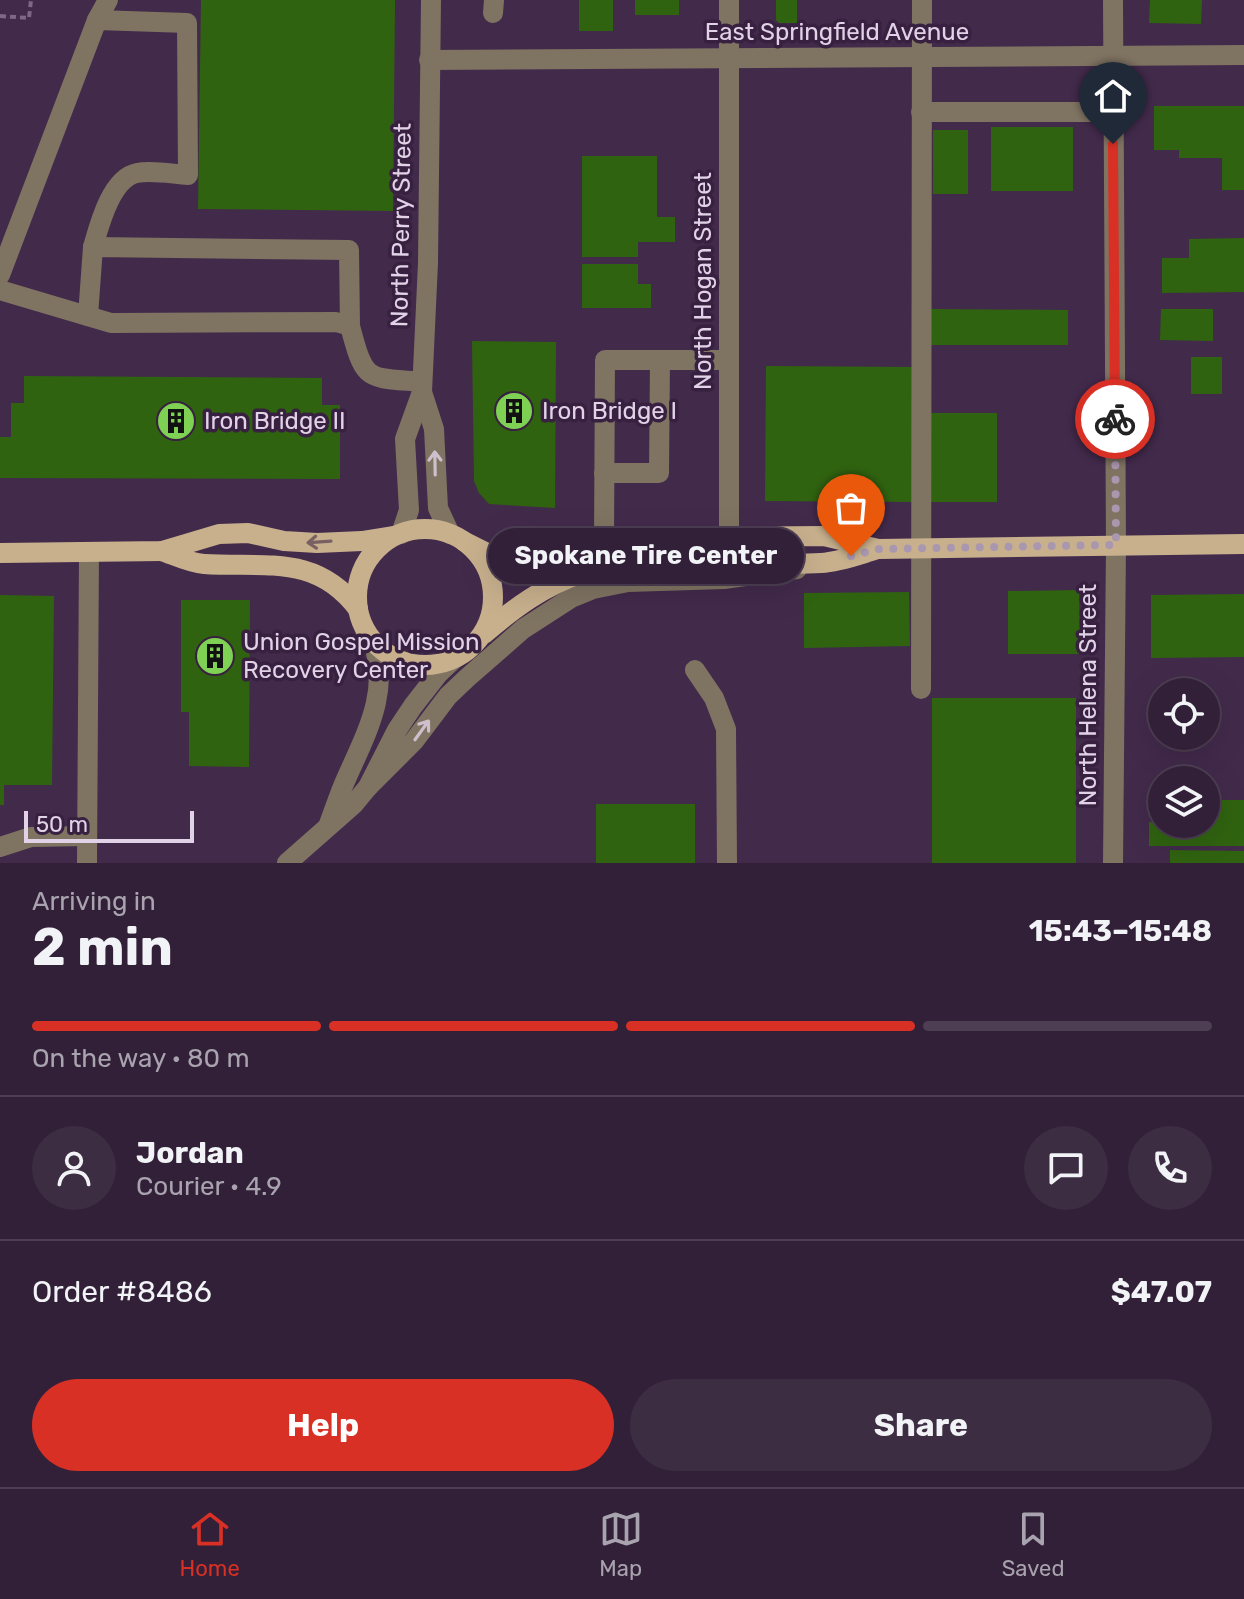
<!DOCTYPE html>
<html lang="en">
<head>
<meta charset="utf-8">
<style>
	body { margin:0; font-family:Rubik,sans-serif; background:#3d2d43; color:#f1f3f6; height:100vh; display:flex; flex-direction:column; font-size:30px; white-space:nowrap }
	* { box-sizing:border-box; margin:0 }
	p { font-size:26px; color:#a8a3ae }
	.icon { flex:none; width:44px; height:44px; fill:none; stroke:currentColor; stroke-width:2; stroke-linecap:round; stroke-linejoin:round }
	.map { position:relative; height:863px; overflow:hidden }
	.sheet { display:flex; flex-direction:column; background:#322038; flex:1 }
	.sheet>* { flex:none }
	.controls { position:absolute; left:1148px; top:678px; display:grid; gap:16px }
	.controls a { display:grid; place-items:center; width:72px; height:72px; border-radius:50%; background:#322038; box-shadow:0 8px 32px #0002,0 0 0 2px #4d3e53; font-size:40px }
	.scale { position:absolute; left:24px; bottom:20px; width:170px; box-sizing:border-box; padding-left:8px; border:4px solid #e1d2e7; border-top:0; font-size:22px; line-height:28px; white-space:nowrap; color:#e1d2e7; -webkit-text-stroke:6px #382040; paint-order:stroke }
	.pin { position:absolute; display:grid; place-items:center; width:68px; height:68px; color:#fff; margin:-82px -34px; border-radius:50% 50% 50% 0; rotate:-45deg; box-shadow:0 0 8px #0007 }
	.pin .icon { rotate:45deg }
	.courier { position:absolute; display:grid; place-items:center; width:80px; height:80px; margin:-40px; border:6px solid #d93025; border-radius:50%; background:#fff; color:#222; box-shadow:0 2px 10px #0007 }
	.bubble { position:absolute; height:56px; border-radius:28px; background:#322038; box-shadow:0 8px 32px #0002,0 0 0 2px #4d3e53; font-size:26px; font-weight:700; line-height:56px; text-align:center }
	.overview em { font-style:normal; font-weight:700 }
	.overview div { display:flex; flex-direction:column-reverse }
	.overview { display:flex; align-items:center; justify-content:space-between; height:136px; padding:0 32px }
	h1 { font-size:52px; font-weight:700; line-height:60px }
	.bar { display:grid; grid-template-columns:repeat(4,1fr); gap:12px 8px; align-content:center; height:96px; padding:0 32px }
	.bar i { height:10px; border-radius:6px; background:#4d3e53 }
	.bar .selected { background:#d93025 }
	.bar p { grid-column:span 4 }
	.line { display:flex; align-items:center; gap:20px; padding:0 32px; border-top:2px solid #4d3e53 }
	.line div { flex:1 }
	.round { display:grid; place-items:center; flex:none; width:84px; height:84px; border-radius:42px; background:#3d2d43 }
	.button { display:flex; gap:16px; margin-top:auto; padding:16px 32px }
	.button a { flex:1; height:92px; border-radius:48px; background:#d93025; color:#fff; font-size:32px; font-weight:700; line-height:92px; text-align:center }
	.button a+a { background:#3d2d43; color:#f1f3f6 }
	.tabs { display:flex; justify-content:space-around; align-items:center; height:112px; border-top:2px solid #4d3e53; background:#322038; font-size:22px; color:#a8a3ae }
	.tabs a { display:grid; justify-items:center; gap:4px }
	.tabs .selected { color:#d93025 }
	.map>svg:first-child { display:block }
	.building { fill:#306310 }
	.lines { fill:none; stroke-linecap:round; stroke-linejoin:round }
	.path { stroke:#7d6885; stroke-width:4; stroke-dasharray:6 4; stroke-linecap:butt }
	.minor { stroke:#7f7362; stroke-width:20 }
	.major { stroke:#c8b08d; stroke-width:20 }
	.oneway { stroke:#cdbfcc }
	.oneway2 { stroke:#796163 }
	.done { stroke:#a997b0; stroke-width:8; stroke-dasharray:0 14.4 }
	.route { stroke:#d93025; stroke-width:10 }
	.labels { text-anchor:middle; stroke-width:7; stroke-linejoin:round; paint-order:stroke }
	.street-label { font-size:24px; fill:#e1d2e7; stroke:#382040 }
	.poi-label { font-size:24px; fill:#e1d2e7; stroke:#382040; text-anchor:start }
</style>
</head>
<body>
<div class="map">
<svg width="1244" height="863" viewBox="0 0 1244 863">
	<rect width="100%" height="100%" fill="#422a4b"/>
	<g class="building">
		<polygon points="201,0 395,0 393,211 198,209"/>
		<rect x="579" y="0" width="34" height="31"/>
		<rect x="635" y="0" width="44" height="15"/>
		<polygon points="776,0 797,0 797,23 779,23 776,20"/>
		<polygon points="1150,0 1202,0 1201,24 1149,23"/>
		<polygon points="1154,106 1244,106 1244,190 1222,190 1222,158 1179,158 1179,150 1154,150"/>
		<rect x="991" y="127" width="82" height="64"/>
		<rect x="933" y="130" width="35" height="64"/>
		<polygon points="582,156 657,156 657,217 675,217 675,242 638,242 638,257 582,257"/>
		<polygon points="1244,238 1244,292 1162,293 1162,258 1189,258 1189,239"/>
		<polygon points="582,264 638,264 638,284 651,284 651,308 582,308"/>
		<polygon points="931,309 1068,310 1068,345 931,345"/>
		<polygon points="1161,309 1213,309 1213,341 1160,340"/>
		<polygon points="472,341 556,342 555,508 489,504 479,493 474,481"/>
		<rect x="1191" y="357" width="31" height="37"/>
		<polygon points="766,366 913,367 912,502 765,501"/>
		<polygon points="24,376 322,378 322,405 340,405 340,479 0,478 0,437 11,437 11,403 24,403"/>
		<rect x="929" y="413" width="68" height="89"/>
		<polygon points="1079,590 1080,654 1008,654 1008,591"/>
		<polygon points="909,592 910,646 804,648 804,593"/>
		<polygon points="1244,594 1244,657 1151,658 1151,595"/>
		<polygon points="0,595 54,596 52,785 4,785 4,805 0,805"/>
		<polygon points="181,600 250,600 249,767 189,766 189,712 181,712"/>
		<rect x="932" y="698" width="144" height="165"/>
		<polygon points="1206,800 1244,800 1244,846 1149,846 1149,822 1206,824"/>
		<rect x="596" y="804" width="99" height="59"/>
		<polygon points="1170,850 1244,851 1244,863 1170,863"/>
	</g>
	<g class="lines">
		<polyline class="path" points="0,16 29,18 31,0"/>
		<g class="minor">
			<polyline points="729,0 729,563"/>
			<polyline points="1113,0 1116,545 1113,863"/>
			<polyline points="493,13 494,0"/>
			<polyline points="429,60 1244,55"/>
			<polyline points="921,112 1113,112"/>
			<path d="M93,247C99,226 111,178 137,173C152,170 172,174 188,175L187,23L97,20"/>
			<polyline points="0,275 97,20 108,0"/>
			<path d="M0,290L111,323L336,322L350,326C365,383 366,377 422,382"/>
			<polyline points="88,316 93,247 349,250 350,326"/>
			<polyline points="422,392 434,429 438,508 450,534"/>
			<polyline points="604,473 659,473 660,360"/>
			<polyline points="401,534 409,510 405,439 422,392 428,263 431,0"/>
			<polyline points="604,542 605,360 729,360"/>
			<polyline points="695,670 714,698 726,729 727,863"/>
			<polyline points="921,689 922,0"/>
			<polyline points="368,787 414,741 448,696 467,678 523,629 571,598 593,589 628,582 724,579 797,569"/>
			<path d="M329,824C335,808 340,792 347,777C367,732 391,689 372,640"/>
			<polyline points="0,847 31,837 87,836"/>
			<polyline points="87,863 89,552"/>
			<polyline points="287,863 354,804 368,787 397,730 413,706 438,674 455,658"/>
		</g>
		<g class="major">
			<circle cx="425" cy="597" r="68"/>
			<polyline points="465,542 485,552 512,557 543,556 609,541 661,537 824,536 878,549 1244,544"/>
			<path d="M162,551C176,556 190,563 204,564C264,568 316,553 358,609"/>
			<polyline points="0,553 162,551 219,534 248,533 284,541 317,543 362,541 393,536"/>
			<path d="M484,634C514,608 544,586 582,573C651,550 748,568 821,563C839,562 858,555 875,550"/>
		</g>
	</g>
	<defs><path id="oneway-shaft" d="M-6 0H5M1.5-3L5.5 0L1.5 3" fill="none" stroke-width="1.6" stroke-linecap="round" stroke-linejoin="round" transform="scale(2)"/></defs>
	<g class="oneway">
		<use href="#oneway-shaft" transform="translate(435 463) rotate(-91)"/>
		<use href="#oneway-shaft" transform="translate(422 730) rotate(-54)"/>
	</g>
	<use class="oneway2" href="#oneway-shaft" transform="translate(319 542) rotate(176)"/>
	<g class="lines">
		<polyline class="done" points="851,556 878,549 1116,545 1115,419"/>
		<polyline class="route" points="1113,144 1115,419"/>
	</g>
	<defs>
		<g id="building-disc" transform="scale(2)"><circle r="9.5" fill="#7ed153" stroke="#382040"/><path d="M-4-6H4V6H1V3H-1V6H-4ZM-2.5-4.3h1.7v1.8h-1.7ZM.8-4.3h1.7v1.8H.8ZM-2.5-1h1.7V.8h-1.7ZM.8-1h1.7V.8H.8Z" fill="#111"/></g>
	</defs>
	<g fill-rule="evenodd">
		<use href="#building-disc" x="514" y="411"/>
		<use href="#building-disc" x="176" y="421"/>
		<use href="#building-disc" x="215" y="656"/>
	</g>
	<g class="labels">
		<g class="street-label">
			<text x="837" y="40">East Springfield Avenue</text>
			<text transform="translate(401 225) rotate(-89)" y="8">North Perry Street</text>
			<text transform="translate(703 281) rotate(-90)" y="8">North Hogan Street</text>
			<text transform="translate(1088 695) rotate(-90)" y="8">North Helena Street</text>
		</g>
		<g class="poi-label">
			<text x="542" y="419">Iron Bridge I</text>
			<text x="204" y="429">Iron Bridge II</text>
			<text x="243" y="650">Union Gospel Mission<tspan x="243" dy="28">Recovery Center</tspan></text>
		</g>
	</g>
</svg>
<div class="controls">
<a><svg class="icon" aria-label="locate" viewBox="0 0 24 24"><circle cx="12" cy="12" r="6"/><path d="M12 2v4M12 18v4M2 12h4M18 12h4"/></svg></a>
<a><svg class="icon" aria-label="layers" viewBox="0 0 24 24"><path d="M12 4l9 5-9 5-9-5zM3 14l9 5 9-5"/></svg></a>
</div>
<div class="scale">50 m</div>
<div class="pin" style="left:851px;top:556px;background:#ea580c"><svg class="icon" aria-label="bag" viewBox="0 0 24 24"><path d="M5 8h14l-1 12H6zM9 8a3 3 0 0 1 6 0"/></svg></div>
<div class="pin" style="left:1113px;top:144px;background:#1f2937"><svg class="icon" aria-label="home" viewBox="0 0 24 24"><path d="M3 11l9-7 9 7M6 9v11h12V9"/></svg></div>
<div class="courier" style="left:1115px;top:419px"><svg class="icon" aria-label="bike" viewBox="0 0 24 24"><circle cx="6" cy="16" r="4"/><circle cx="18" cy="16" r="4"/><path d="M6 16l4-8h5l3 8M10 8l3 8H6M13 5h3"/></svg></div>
<div class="bubble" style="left:488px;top:528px;width:316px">Spokane Tire Center</div>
</div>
<section class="sheet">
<div class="overview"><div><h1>2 min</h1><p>Arriving in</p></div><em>15:43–15:48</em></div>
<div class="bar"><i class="selected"></i><i class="selected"></i><i class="selected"></i><i></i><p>On the way · 80 m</p></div>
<div class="line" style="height:144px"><a class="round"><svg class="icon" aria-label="person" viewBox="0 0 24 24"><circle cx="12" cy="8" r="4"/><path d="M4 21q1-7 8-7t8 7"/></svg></a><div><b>Jordan</b><p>Courier · 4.9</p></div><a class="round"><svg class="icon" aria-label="chat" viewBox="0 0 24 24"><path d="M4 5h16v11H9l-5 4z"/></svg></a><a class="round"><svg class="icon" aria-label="phone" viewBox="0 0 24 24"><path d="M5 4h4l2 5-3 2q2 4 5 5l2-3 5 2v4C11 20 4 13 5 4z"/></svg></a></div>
<div class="line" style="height:104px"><div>Order #8486</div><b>$47.07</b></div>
<div class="button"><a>Help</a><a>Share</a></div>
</section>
<nav class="tabs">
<a class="selected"><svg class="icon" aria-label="home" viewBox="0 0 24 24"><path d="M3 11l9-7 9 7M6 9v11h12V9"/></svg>Home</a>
<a><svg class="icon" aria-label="map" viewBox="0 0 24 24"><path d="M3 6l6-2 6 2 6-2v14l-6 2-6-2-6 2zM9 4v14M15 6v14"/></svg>Map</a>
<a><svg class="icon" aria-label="saved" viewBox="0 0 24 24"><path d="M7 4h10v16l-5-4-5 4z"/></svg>Saved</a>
</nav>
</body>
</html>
